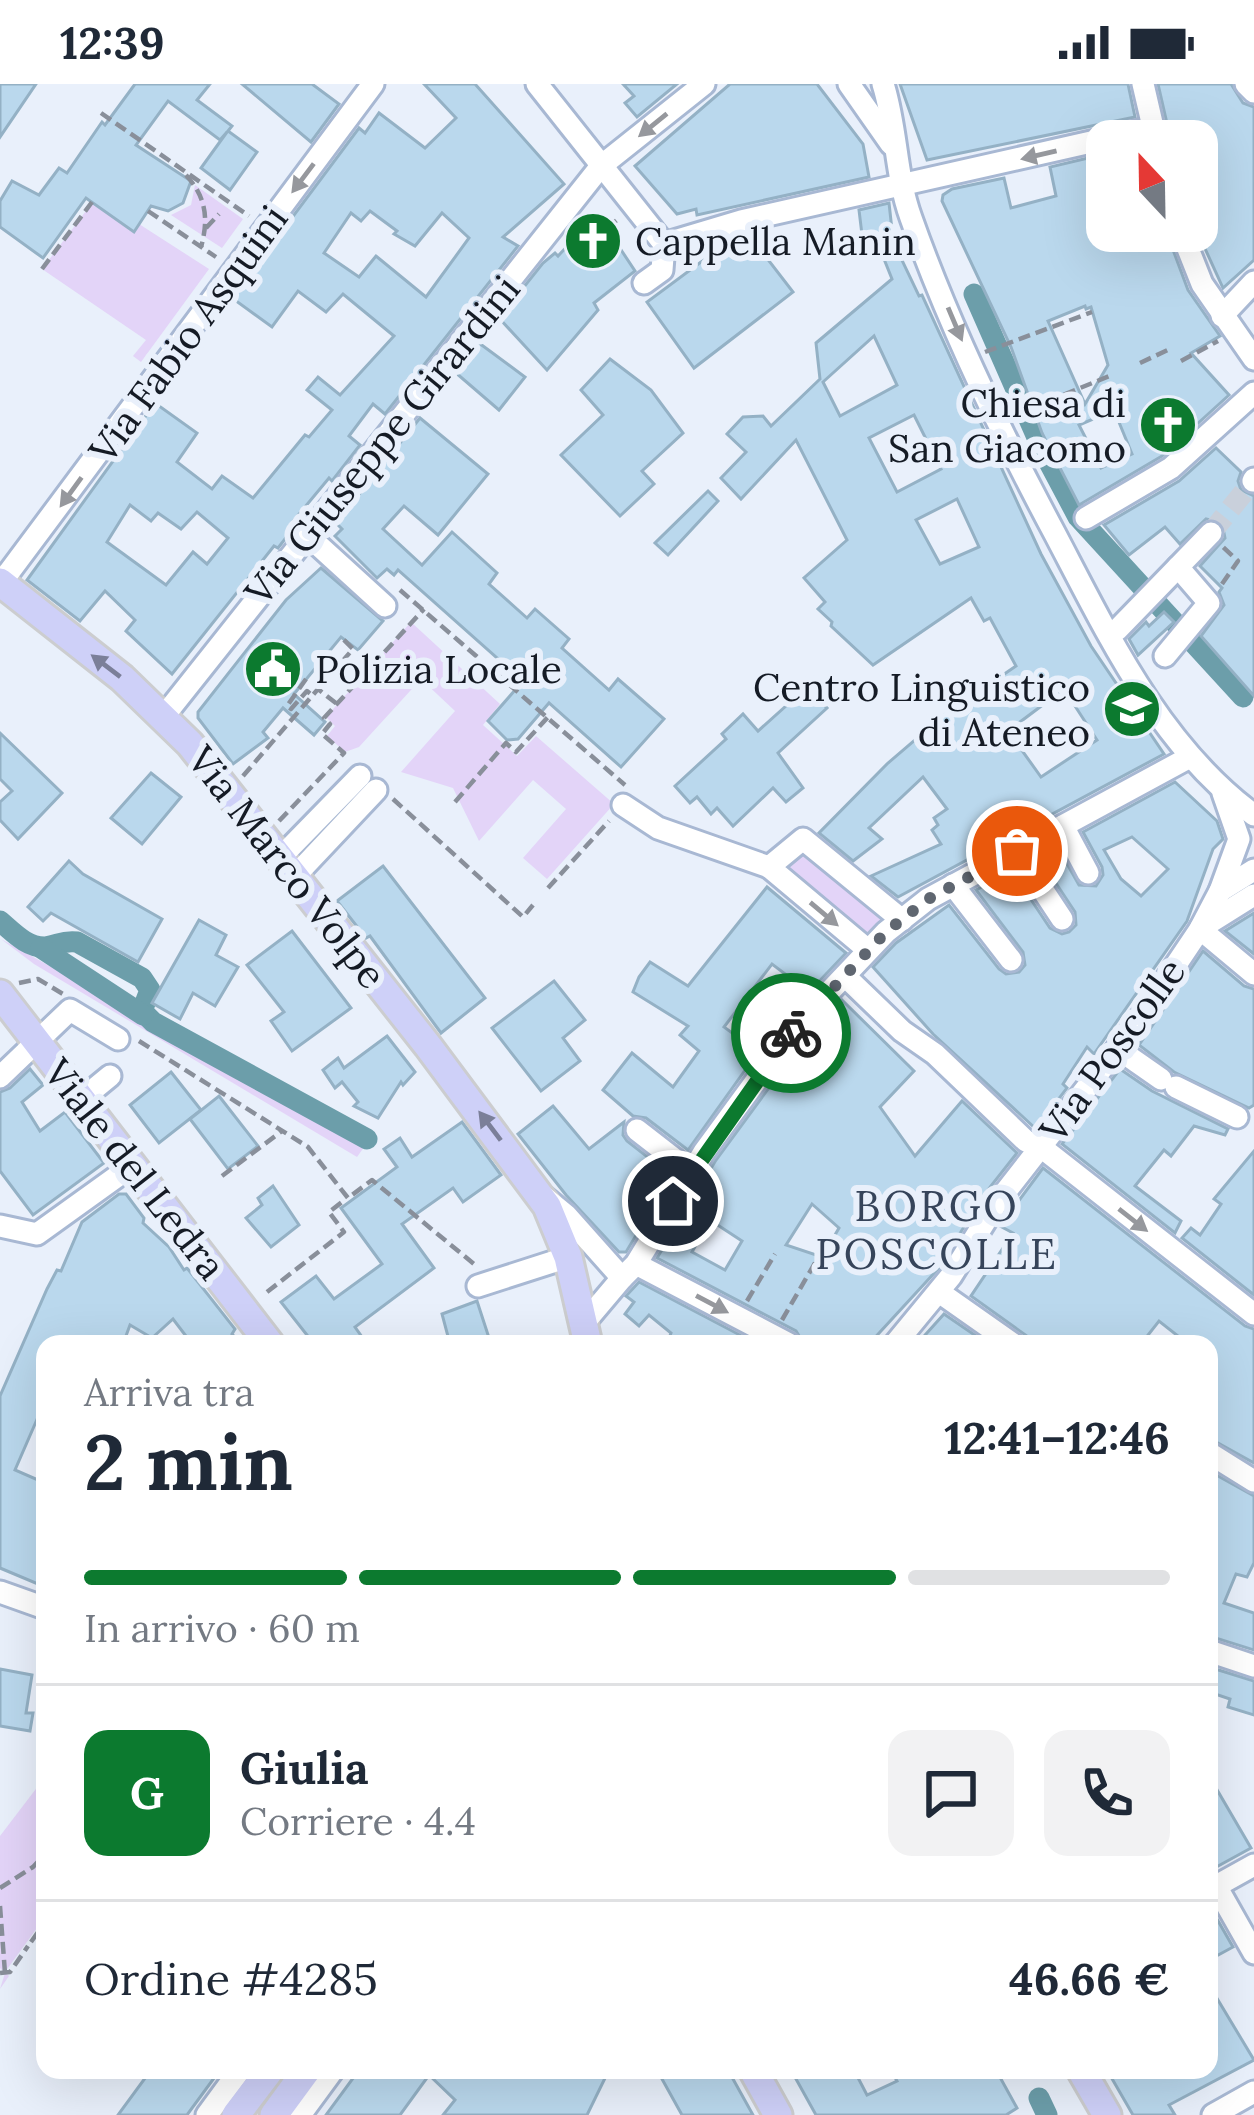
<!DOCTYPE html>
<html lang="it">
<head>
<meta charset="utf-8">
<style>
	body { margin:0; font-family:Lora,serif; background:#f2f2f3; color:#1f2937; height:100vh; display:flex; flex-direction:column; font-size:45px; white-space:nowrap }
	* { box-sizing:border-box; margin:0 }
	p { font-size:39px; color:#747a83 }
	.icon { flex:none; width:66px; height:66px; fill:none; stroke:currentColor; stroke-width:2; stroke-linecap:round; stroke-linejoin:round }
	.map { position:relative; flex:1; overflow:hidden }
	.details { position:absolute; left:36px; top:1251px; width:1182px; height:744px; display:flex; flex-direction:column; background:#fff; border-radius:24px; box-shadow:0 12px 48px #0002 }
	.details>* { flex:none }
	.needle { width:78px; rotate:338deg }
	.buttons { position:absolute; left:1086px; top:36px; display:grid; gap:24px }
	.buttons a { display:grid; place-items:center; width:132px; height:132px; border-radius:24px; background:#fff; box-shadow:0 12px 48px #0002; font-size:60px }
	.pin { position:absolute; display:grid; place-items:center; width:102px; height:102px; color:#fff; margin:-51px; border:6px solid #fff; border-radius:50%; box-shadow:0 3px 12px #0007 }
	.courier { position:absolute; display:grid; place-items:center; width:120px; height:120px; margin:-60px; border:9px solid #0c7a2f; border-radius:50%; background:#fff; color:#222; box-shadow:0 3px 15px #0007 }
	.overview em { font-style:normal; font-weight:700 }
	.overview div { display:flex; flex-direction:column-reverse }
	.overview { display:flex; align-items:center; justify-content:space-between; height:204px; padding:0 48px }
	h1 { font-size:78px; font-weight:700; line-height:90px }
	.bar { display:grid; grid-template-columns:repeat(4,1fr); gap:18px 12px; align-content:center; height:144px; padding:0 48px }
	.bar i { height:15px; border-radius:9px; background:#e0e1e3 }
	.bar .on { background:#0c7a2f }
	.bar p { grid-column:span 4 }
	.line { display:flex; align-items:center; gap:30px; padding:0 48px; border-top:3px solid #e0e1e3 }
	.line div { flex:1 }
	.round { display:grid; place-items:center; flex:none; width:126px; height:126px; border-radius:24px; background:#f2f2f3 }
	.status { display:flex; justify-content:space-between; align-items:center; height:84px; padding:0 60px; background:#fff; direction:ltr }
	.status svg { height:33px; fill:currentColor }
	.map>svg:first-child { display:block }
	.green { fill:#e3d4f8 }
	.lines { fill:none; stroke-linecap:round; stroke-linejoin:round }
	.canal { stroke:#6c9eaa; stroke-width:21 }
	.building { fill:#bad8ed; stroke:#94b1c5; stroke-width:3; fill-rule:evenodd }
	.minor-tunnel { stroke:#c9d0db; stroke-width:21; stroke-dasharray:21 10; stroke-linecap:butt }
	.minor-casing { stroke:#a8b8d3; stroke-width:27 }
	.major-casing { stroke:#cccdcf; stroke-width:33 }
	.path { stroke:#898f9a; stroke-width:4.5; stroke-dasharray:12 6; stroke-linecap:butt }
	.minor { stroke:#fff; stroke-width:21 }
	.major { stroke:#ced0f8; stroke-width:27 }
	.oneway { fill:#96989d }
	.oneway2 { fill:#7b7f99 }
	.done { stroke:#5f6670; stroke-width:12; stroke-dasharray:0 21.6 }
	.route { stroke:#0c7a2f; stroke-width:15 }
	.labels { text-anchor:middle; stroke-width:12; stroke-linejoin:round; paint-order:stroke }
	.poi-label { font-size:39px; fill:#151b25; stroke:#e9f0fb; text-anchor:start }
	.street-label { font-size:39px; fill:#151b25; stroke:#e9f0fb }
	.neighbourhood-label { font-size:42px; letter-spacing:3px; fill:#36445a; stroke:#e9f0fb }
</style>
</head>
<body>
<div class="status"><b>12:39</b><svg viewBox="0 0 49 12"><path d="M0 12V9h3v3zM5 12V6h3v6zM10 12V3h3v9zM15 12V0h3v12zM26 1h20v11H26zM47 4h2v5h-2z"/></svg></div>
<div class="map">
<svg width="1254" height="2031" viewBox="0 0 1254 2031">
	<rect width="100%" height="100%" fill="#e9f0fb"/>
	<g class="green">
		<polygon points="195,101 243,135 222,164 171,131 191,121"/>
		<polygon points="92,119 133,148 139,140 209,185 141,278 133,272 146,256 42,185"/>
		<polygon points="411,538 500,620 483,641 517,672 536,652 614,720 547,795 523,774 566,725 533,696 479,757 453,704 401,688 455,627 421,595 359,663 345,668 327,652 335,642 326,633"/>
		<polygon points="803,755 902,836 868,866 769,783"/>
		<polygon points="1,855 367,1059 357,1073 34,880"/>
		<polygon points="45,1693 45,1833 5,1888 9,1892 0,1905 5,1889 0,1884 0,1752"/>
	</g>
	<g class="lines">
		<g class="canal">
			<polyline points="974,210 1043,367 1078,433 1243,613"/>
			<path d="M0,837C13,848 27,864 46,863C59,861 63,856 77,858L142,894L150,906L142,927L153,938L367,1055"/>
			<polyline points="41,864 143,931"/>
			<polyline points="1039,2014 1047,2031"/>
		</g>
	</g>
	<g class="building">
		<polygon points="0,0 36,0 0,53"/>
		<polygon points="135,0 210,0 197,16 232,42 228,47 257,68 230,106 201,84 227,48 220,56 168,17 136,61 191,97 183,119 168,127 151,122 134,148 86,114 43,174 0,143 0,117 12,97 39,111 59,84 67,89 102,38 105,41"/>
		<polygon points="242,0 312,0 339,20 311,58"/>
		<path d="M424,0H475L564,100L503,153L518,162L385,330L373,320L349,352L360,361L332,397L329,394L290,441L292,446L278,464L274,462L172,590L126,547L135,536L105,507L80,537L27,496L155,319L197,349L177,378L212,405L222,392L253,414L305,351L309,353L332,326L307,306L318,293L340,311L394,252L343,210L326,228L298,207L272,243L232,214L359,44L365,49L379,29L425,64L456,34ZM370,127L397,147L394,150L415,162L442,129L469,154L426,213L376,172L359,193L324,169L351,129L361,137ZM130,421L151,437L158,429L181,445L197,428L228,454L207,480L193,468L166,501L107,458Z"/>
		<polygon points="623,0 677,0 637,33 625,19 634,12"/>
		<polygon points="730,0 817,0 863,60 869,93 697,131 696,125 677,130 635,82"/>
		<polygon points="900,0 1128,0 1135,33 927,76"/>
		<polygon points="1158,0 1231,0 1243,19 1254,23 1254,176 1223,204 1197,147 1197,57 1171,57"/>
		<path d="M1105,70L1107,147H1166L1188,206L1220,252L1191,269L1229,311L1162,372L1079,421L1042,349L1011,263L942,117L943,111L952,105L1004,94L1011,124L1056,112L1050,83ZM1085,222L1086,225L1091,223L1108,281L1085,320L1048,237ZM1114,326L1132,370L1101,384L1079,341Z"/>
		<path d="M889,119L893,155L899,170L919,212L922,211L1041,470L1091,562L1164,670L898,813L871,792L941,760L932,746L938,741L934,734L947,725L923,693L869,744L882,755L853,777L819,749L888,679L943,632L1016,582L990,534L984,537L971,514L873,581L831,542L832,538L818,525L825,518L804,494L847,456L796,356L741,415L721,394L746,368L727,350L743,333L763,332L771,342L820,295L816,259L892,195L874,150L862,151L859,126ZM874,252L897,301L840,332L823,298ZM914,331L941,385L897,408L869,354ZM957,415L979,463L940,480L916,436ZM1064,605L1097,656L1041,693L1008,647Z"/>
		<polygon points="600,134 635,187 594,219 598,226 547,286 499,234 543,179 555,169 558,172 574,155 579,143"/>
		<polygon points="749,151 793,208 694,284 647,218 732,155"/>
		<polygon points="479,259 525,293 499,326 456,289"/>
		<polygon points="610,275 651,306 683,349 642,387 654,400 620,432 561,371 603,331 581,306"/>
		<polygon points="420,334 488,390 438,451 404,422 383,445 422,481 452,448 497,489 489,500 527,534 535,525 569,555 562,564 609,606 618,595 664,635 621,683 549,619 518,655 507,656 488,637 523,597 398,486 394,491 387,485 377,494 335,452 342,445 336,439"/>
		<polygon points="1216,364 1241,388 1238,397 1241,406 1254,412 1254,612 1201,552 1224,521 1219,508 1222,504 1200,482 1225,454 1222,439 1206,435 1180,460 1165,443 1129,471 1104,441 1179,397"/>
		<polygon points="708,407 718,417 668,471 655,459"/>
		<polygon points="321,484 383,537 358,566 341,553 294,610 325,638 314,651 283,624 263,648 268,654 233,680 198,634 198,628 286,516"/>
		<polygon points="1164,528 1174,538 1138,571 1129,555 1146,538 1149,542"/>
		<polygon points="806,604 827,624 778,669 803,704 786,718 773,704 733,742 717,724 711,730 697,713 690,719 675,702 726,655 722,650 743,630 758,647"/>
		<polygon points="0,649 62,709 18,755 0,736 0,718 12,707 0,695"/>
		<polygon points="151,689 181,713 142,760 111,734"/>
		<path d="M1175,698L1217,737L1223,755L1213,765L1187,837L1094,970L1087,963L1063,1000L1067,1004L1036,1045L933,950L873,883L896,859L949,821L999,885L1006,890L1019,888L1025,881L1023,868L976,806L1012,787L1050,844L1062,850L1069,848L1076,841L1075,828L1038,772L1057,762L1079,801L1096,802L1103,791L1102,783L1083,748ZM1132,753L1168,785L1141,812L1121,795L1104,766Z"/>
		<polygon points="69,777 83,790 162,835 138,878 51,829 43,837 28,823"/>
		<polygon points="383,782 485,914 441,949 370,852 366,854 337,817"/>
		<polygon points="767,803 846,869 809,908 772,880 724,943 758,968 688,1066 646,1034 633,1032 603,1006 632,969 673,1003 699,967 680,951 688,942 633,908 639,893 650,878 688,902"/>
		<polygon points="1254,829 1254,870 1225,847"/>
		<polygon points="199,836 226,851 216,871 238,883 215,922 193,909 180,935 152,919"/>
		<polygon points="292,847 351,924 292,967 271,937 284,928 247,881"/>
		<polygon points="1203,867 1244,902 1254,905 1254,1021 1249,1024 1174,988 1139,961"/>
		<polygon points="554,897 585,936 563,954 580,977 541,1007 492,944"/>
		<path d="M842,916L914,987L880,1023L915,1072L962,1017L1017,1069L983,1112L938,1185L869,1260H804L796,1247L657,1174L716,1076L796,967ZM812,1120L839,1144L822,1173L786,1161ZM710,1136L742,1157L725,1186L692,1168Z"/>
		<polygon points="387,952 415,988 403,1001 401,998 378,1034 354,1022 358,1018 342,998 335,1004 323,986 338,974 344,984"/>
		<polygon points="30,985 43,1001 22,1018 40,1047 65,1028 104,1079 33,1131 0,1087 0,1008 10,1004"/>
		<polygon points="1120,985 1152,1007 1228,1045 1225,1051 1194,1042 1171,1072 1164,1066 1135,1102 1181,1137 1175,1149 1062,1060"/>
		<polygon points="171,988 201,1026 159,1059 130,1021"/>
		<polygon points="219,1012 258,1062 228,1085 190,1035"/>
		<polygon points="553,1022 589,1065 624,1038 623,1051 627,1057 672,1092 626,1168 619,1168 566,1111 518,1050"/>
		<polygon points="462,1038 501,1091 463,1118 453,1104 402,1140 434,1184 355,1243 367,1260 314,1260 281,1218 316,1192 334,1215 382,1180 341,1124 397,1083 384,1065 400,1054 412,1073"/>
		<polygon points="1254,1067 1254,1211 1182,1154 1191,1144 1200,1151 1221,1120 1214,1115"/>
		<polygon points="1043,1084 1245,1242 1254,1245 1254,1379 1209,1354 1209,1260 1188,1260 1159,1237 1141,1260 1038,1260 971,1212 1013,1149 1000,1142"/>
		<polygon points="273,1102 299,1141 271,1163 246,1134 262,1121 258,1114"/>
		<polygon points="119,1110 126,1110 144,1134 143,1139 169,1163 184,1186 187,1184 235,1245 232,1250 241,1260 192,1260 173,1235 152,1254 130,1241 123,1260 45,1260 45,1317 15,1386 45,1399 45,1503 0,1484 0,1312 47,1205 57,1186 61,1187 82,1138"/>
		<polygon points="639,1198 757,1260 667,1260 671,1249 649,1231 639,1242 625,1230 634,1218 626,1212"/>
		<polygon points="477,1217 491,1260 450,1260 442,1230"/>
		<polygon points="944,1230 979,1254 973,1260 917,1260"/>
		<polygon points="1209,1387 1254,1412 1254,1479 1247,1493 1236,1490 1224,1519 1254,1529 1254,1566 1209,1552"/>
		<polygon points="1209,1583 1254,1597 1254,1631 1228,1623 1230,1615 1209,1608"/>
		<polygon points="0,1585 32,1591 26,1629 33,1629 30,1647 0,1642"/>
		<polygon points="1209,1692 1251,1764 1209,1787"/>
		<polygon points="1209,1821 1233,1863 1209,1876"/>
		<polygon points="1209,1901 1254,1976 1169,2021 1175,2031 1133,2031 1107,1986 1209,1986"/>
		<polygon points="151,1986 220,1986 187,2031 118,2031"/>
		<polygon points="359,1986 609,1986 587,2031 443,2031 455,2016 429,1991 400,2031 326,2031"/>
		<polygon points="657,1986 728,1986 753,2031 682,2031"/>
		<polygon points="791,1986 854,1986 867,2011 897,1997 891,1986 996,1986 1017,2024 1006,2031 816,2031"/>
	</g>
	<g class="lines">
		<polyline class="minor-tunnel" points="1211,449 1253,397"/>
		<g class="minor-casing">
			<g id="minor">
				<polyline points="537,0 664,160"/>
				<polyline points="849,0 891,60"/>
				<path d="M883,0C897,44 895,90 911,134C949,242 1001,349 1055,450C1108,551 1160,662 1254,731"/>
				<polyline points="1143,0 1156,56"/>
				<polyline points="1246,0 1254,8"/>
				<polyline points="1181,147 1202,200 1254,275"/>
				<polyline points="664,160 741,137 1153,44"/>
				<polyline points="644,199 662,186 664,160"/>
				<polyline points="1222,232 1254,198"/>
				<polyline points="1253,397 1254,395"/>
				<polyline points="1086,434 1171,384 1254,309"/>
				<polyline points="306,450 385,522"/>
				<polyline points="1,499 373,0"/>
				<polyline points="1117,546 1211,449"/>
				<polyline points="1165,572 1209,519 1178,483"/>
				<polyline points="164,632 601,82 704,0"/>
				<polyline points="623,721 658,744 769,783"/>
				<polyline points="1063,742 1088,789"/>
				<polyline points="1017,767 1062,835"/>
				<polyline points="281,773 360,692"/>
				<polyline points="295,792 376,706"/>
				<polyline points="953,801 1011,876"/>
				<polyline points="1220,807 1254,786"/>
				<polyline points="1201,844 1254,811"/>
				<polyline points="1200,845 1254,890"/>
				<polyline points="868,866 769,783 803,755 902,836"/>
				<polyline points="845,892 902,947 935,970 1026,1057 1041,1063 1254,1230"/>
				<polyline points="1118,965 1161,995"/>
				<polyline points="0,993 70,926 118,955"/>
				<polyline points="1176,1003 1237,1033"/>
				<polyline points="82,1015 110,992"/>
				<polyline points="637,1046 691,1088"/>
				<polyline points="543,1112 566,1131 622,1194 584,1239"/>
				<polyline points="0,1142 37,1150 133,1081"/>
				<polyline points="636,1180 789,1260"/>
				<polyline points="622,1194 636,1180 704,1068 794,945 886,848 928,815 1190,673"/>
				<polyline points="478,1202 568,1173"/>
				<polyline points="939,1208 1013,1260"/>
				<polyline points="895,1260 951,1192 996,1120 1135,942 1200,845 1220,807 1239,755 1223,709"/>
				<polyline points="1209,1369 1254,1397"/>
				<polyline points="0,1508 45,1524"/>
				<polyline points="1209,1567 1254,1582"/>
				<polyline points="1216,1802 1254,1869"/>
				<polyline points="1209,1806 1254,1781"/>
				<polyline points="207,2031 240,1986"/>
				<polyline points="300,2031 333,1986"/>
				<polyline points="1213,2031 1254,2008"/>
			</g>
		</g>
		<g class="major-casing">
			<g id="major">
				<polyline points="0,498 122,594 190,660 428,962 547,1122 568,1173 588,1260"/>
				<polyline points="0,910 270,1260"/>
				<polyline points="753,1986 778,2031"/>
				<polyline points="1081,1986 1107,2031"/>
				<polyline points="236,2031 270,1986"/>
				<polyline points="274,2031 307,1986"/>
			</g>
		</g>
		<g class="path">
			<polyline points="101,29 249,132"/>
			<path d="M186,91C206,113 209,135 201,163"/>
			<polyline points="148,127 216,173"/>
			<polyline points="206,144 219,130"/>
			<polyline points="607,144 617,136"/>
			<polyline points="42,185 92,118"/>
			<polyline points="985,268 1092,228"/>
			<polyline points="1181,277 1218,257"/>
			<polyline points="1140,279 1172,264"/>
			<polyline points="1014,331 1112,291"/>
			<polyline points="1222,500 1238,477 1223,463"/>
			<polyline points="400,506 625,701"/>
			<polyline points="306,595 287,622 291,625 307,607 313,612"/>
			<polyline points="318,605 353,565 342,554"/>
			<polyline points="243,692 318,605 337,620"/>
			<polyline points="393,715 523,833 533,821"/>
			<polyline points="455,718 506,659 516,668 548,633"/>
			<polyline points="279,737 344,669 322,650 330,640 324,634 424,525"/>
			<polyline points="548,804 609,737"/>
			<polyline points="19,899 38,895 63,910"/>
			<polyline points="139,957 308,1063 348,1114 372,1096 474,1180"/>
			<polyline points="222,1092 282,1047"/>
			<polyline points="267,1208 344,1148 329,1128 346,1115"/>
			<polyline points="747,1217 775,1170"/>
			<polyline points="782,1236 819,1172"/>
			<polyline points="0,1804 33,1783 45,1770"/>
			<polyline points="0,1822 5,1889"/>
			<polyline points="31,1858 45,1838"/>
			<polyline points="0,1889 10,1888 28,1862"/>
		</g>
		<use href="#minor" class="minor"/>
		<use href="#major" class="major"/>
	</g>
	<defs><path id="oneway-solid" d="M-6-.8H1V-3.2L6.5 0L1 3.2V.8H-6Z" transform="scale(3)"/></defs>
	<g class="oneway">
		<use href="#oneway-solid" transform="translate(653 41) rotate(141)"/>
		<use href="#oneway-solid" transform="translate(1039 71) rotate(167)"/>
		<use href="#oneway-solid" transform="translate(303 94) rotate(127)"/>
		<use href="#oneway-solid" transform="translate(955 240) rotate(67)"/>
		<use href="#oneway-solid" transform="translate(71 408) rotate(126)"/>
		<use href="#oneway-solid" transform="translate(824 830) rotate(40)"/>
		<use href="#oneway-solid" transform="translate(1133 1136) rotate(38)"/>
		<use href="#oneway-solid" transform="translate(712 1220) rotate(28)"/>
	</g>
	<g class="oneway2">
		<use href="#oneway-solid" transform="translate(106 582) rotate(-143)"/>
		<use href="#oneway-solid" transform="translate(490 1042) rotate(-127)"/>
	</g>
	<g class="lines">
		<polyline class="done" points="791,949 886,848 928,815 1017,767"/>
		<polyline class="route" points="673,1117 791,949"/>
	</g>
	<defs>
		<g id="church-disc" transform="scale(3)"><circle r="9.5" fill="#0c7a2f" stroke="#e9f0fb"/><path d="M-1.2-6h2.4v3.5h3.3v2.4h-3.3V6h-2.4V-.1h-3.3v-2.4h3.3Z" fill="#fff"/></g>
		<g id="civic-disc" transform="scale(3)"><circle r="9.5" fill="#0c7a2f" stroke="#e9f0fb"/><path d="M-.6-6.5H3V-4.5H.6V-3L4-1V1h2V6H-6V1h2V-1L-.6-3ZM-1.2 2.5V6h2.4V2.5Z" fill="#fff"/></g>
		<g id="university-disc" transform="scale(3)"><circle r="9.5" fill="#0c7a2f" stroke="#e9f0fb"/><path d="M0-5L7-2L0 1L-7-2ZM-4 1L0 2.5L4 1V4Q0 6-4 4Z" fill="#fff"/></g>
	</defs>
	<g fill-rule="evenodd">
		<use href="#church-disc" x="593" y="157"/>
		<use href="#church-disc" x="1168" y="341"/>
		<use href="#civic-disc" x="273" y="585"/>
		<use href="#university-disc" x="1132" y="625"/>
	</g>
	<g class="labels">
		<g class="poi-label">
			<text x="635" y="171">Cappella Manin</text>
			<text x="1126" y="333" text-anchor="end">Chiesa di<tspan x="1126" dy="45">San Giacomo</tspan></text>
			<text x="315" y="599">Polizia Locale</text>
			<text x="1090" y="617" text-anchor="end">Centro Linguistico<tspan x="1090" dy="45">di Ateneo</tspan></text>
		</g>
		<g class="street-label">
			<text transform="translate(188 250) rotate(-54)" y="14">Via Fabio Asquini</text>
			<text transform="translate(382 356) rotate(-51)" y="14">Via Giuseppe Girardini</text>
			<text transform="translate(287 783) rotate(52)" y="14">Via Marco Volpe</text>
			<text transform="translate(1112 966) rotate(-54)" y="14">Via Poscolle</text>
			<text transform="translate(135 1085) rotate(52)" y="14">Viale del Ledra</text>
		</g>
		<g class="neighbourhood-label">
			<text x="937" y="1137">BORGO<tspan x="937" dy="48">POSCOLLE</tspan></text>
		</g>
	</g>
</svg>
<div class="buttons">
<a><svg class="needle" viewBox="-14 -14 28 28"><path d="M0-13l5 13h-10z" fill="#e53935"/><path d="M0 13l5-13h-10z" fill="#747a83"/></svg></a>
</div>
<div class="pin" style="left:1017px;top:767px;background:#ea580c"><svg class="icon" aria-label="bag" viewBox="0 0 24 24"><path d="M5 8h14l-1 12H6zM9 8a3 3 0 0 1 6 0"/></svg></div>
<div class="pin" style="left:673px;top:1117px;background:#1f2937"><svg class="icon" aria-label="home" viewBox="0 0 24 24"><path d="M3 11l9-7 9 7M6 9v11h12V9"/></svg></div>
<div class="courier" style="left:791px;top:949px"><svg class="icon" aria-label="bike" viewBox="0 0 24 24"><circle cx="6" cy="16" r="4"/><circle cx="18" cy="16" r="4"/><path d="M6 16l4-8h5l3 8M10 8l3 8H6M13 5h3"/></svg></div>
<section class="details">
<div class="overview"><div><h1>2 min</h1><p>Arriva tra</p></div><em>12:41–12:46</em></div>
<div class="bar"><i class="on"></i><i class="on"></i><i class="on"></i><i></i><p>In arrivo · 60 m</p></div>
<div class="line" style="height:216px"><b class="round" style="background:#0c7a2f;color:#fff">G</b><div><b>Giulia</b><p>Corriere · 4.4</p></div><a class="round"><svg class="icon" aria-label="chat" viewBox="0 0 24 24"><path d="M4 5h16v11H9l-5 4z"/></svg></a><a class="round"><svg class="icon" aria-label="phone" viewBox="0 0 24 24"><path d="M5 4h4l2 5-3 2q2 4 5 5l2-3 5 2v4C11 20 4 13 5 4z"/></svg></a></div>
<div class="line" style="height:156px"><div>Ordine #4285</div><b>46.66 €</b></div>
</section>
</div>
</body>
</html>
